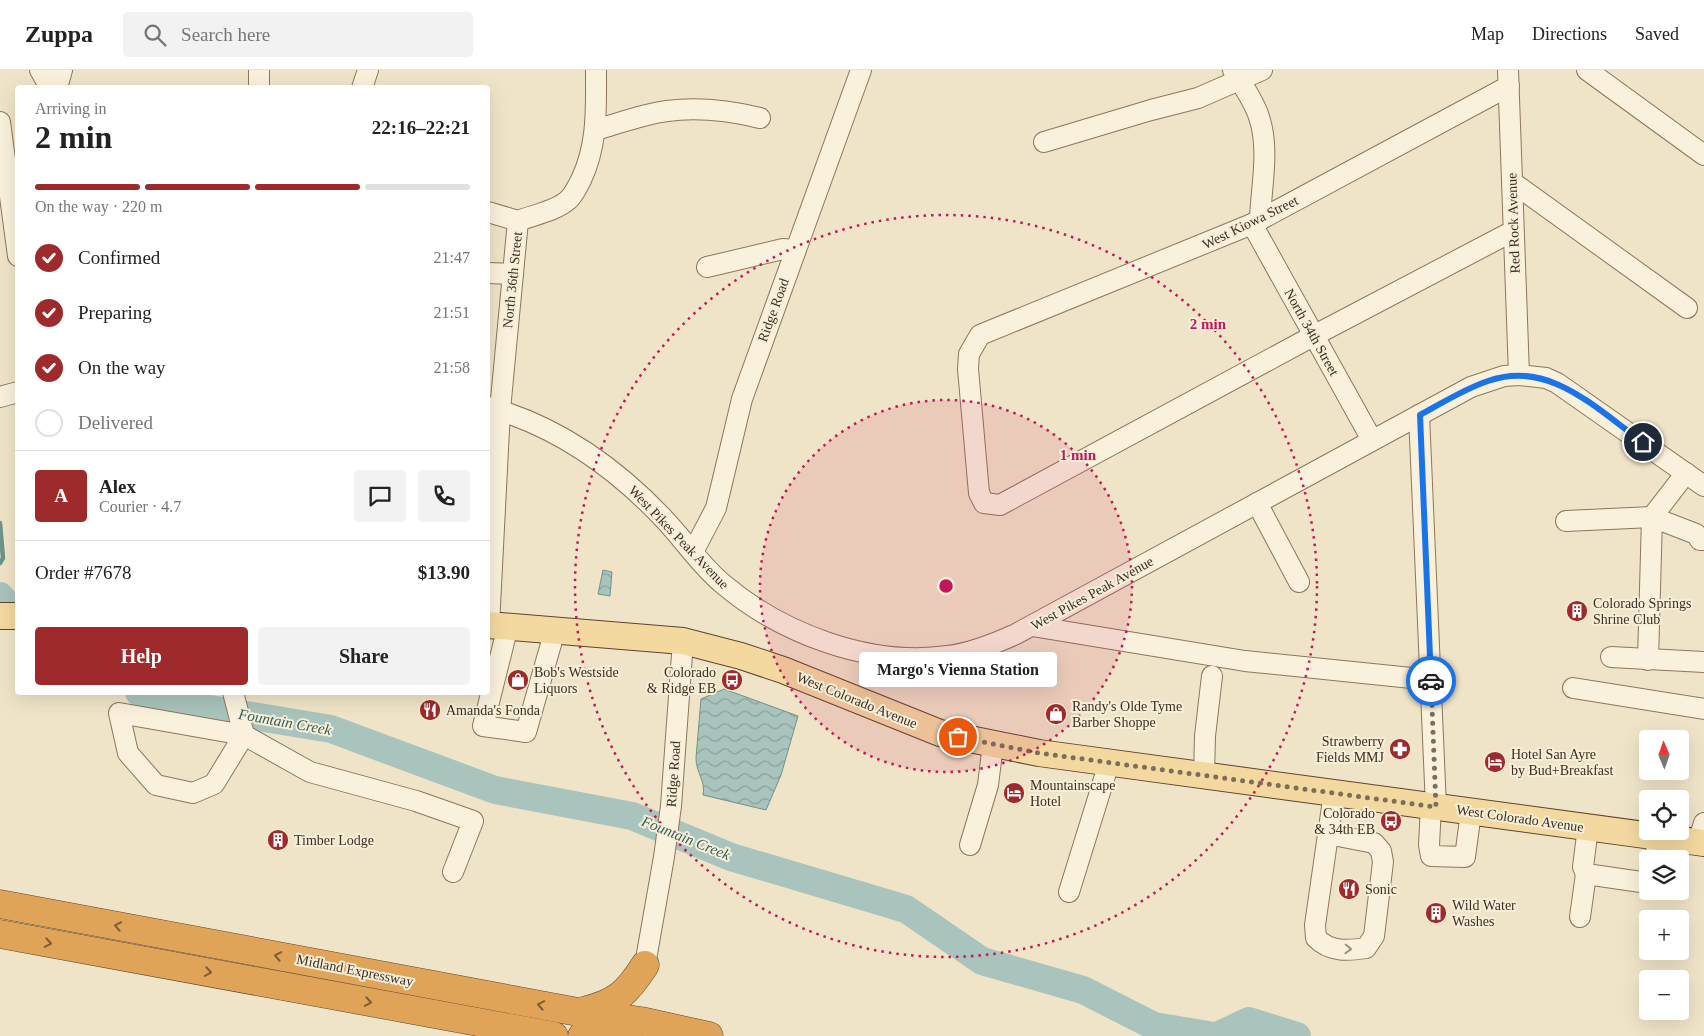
<!DOCTYPE html>
<html lang="en">
<head>
<meta charset="utf-8">
<style>
	body { margin:0; font-family:"Times New Roman",serif; background:#f2f2f2; color:#222; height:100vh; display:flex; flex-direction:column; font-size:19px; white-space:nowrap }
	* { box-sizing:border-box; margin:0 }
	p { font-size:16px; color:#767676 }
	.icon { flex:none; width:28px; height:28px; fill:none; stroke:currentColor; stroke-width:2; stroke-linecap:round; stroke-linejoin:round }
	.map { position:relative; flex:1; overflow:hidden }
	.side { position:absolute; left:15px; top:15px; width:475px; height:610px; display:flex; flex-direction:column; background:#fff; border-radius:5px; box-shadow:0 5px 20px #0002 }
	.side>* { flex:none }
	.needle { width:32px; rotate:358deg }
	.tools { position:absolute; left:1639px; top:660px; display:grid; gap:10px }
	.tools a { display:grid; place-items:center; width:50px; height:50px; border-radius:5px; background:#fff; box-shadow:0 5px 20px #0002; font-size:25px }
	.pin { position:absolute; display:grid; place-items:center; width:42px; height:42px; color:#fff; margin:-21px; border:2px solid #fff; border-radius:50%; box-shadow:0 1px 5px #0007 }
	.courier { position:absolute; display:grid; place-items:center; width:50px; height:50px; margin:-25px; border:4px solid #1a73e8; border-radius:50%; background:#fff; color:#222; box-shadow:0 1px 6px #0007 }
	.bubble { position:absolute; height:35px; border-radius:5px; background:#fff; box-shadow:0 5px 20px #0002; font-size:16px; font-weight:600; line-height:35px; text-align:center }
	.overview em { font-style:normal; font-weight:600 }
	.overview div { display:flex; flex-direction:column-reverse }
	.overview { display:flex; align-items:center; justify-content:space-between; height:85px; padding:0 20px }
	h1 { font-size:32px; font-weight:600; line-height:38px }
	.bar { display:grid; grid-template-columns:repeat(4,1fr); gap:8px 5px; align-content:center; height:60px; padding:0 20px }
	.bar i { height:6px; border-radius:4px; background:#e0e0e0 }
	.bar .active { background:#9e2a2b }
	.bar p { grid-column:span 4 }
	.line { display:flex; align-items:center; gap:12px; padding:0 20px; border-top:1px solid #e0e0e0 }
	.line div { flex:1 }
	.round { display:grid; place-items:center; flex:none; width:52px; height:52px; border-radius:5px; background:#f2f2f2 }
	ol { padding:0 20px; list-style:none }
	li { display:flex; align-items:center; gap:15px; height:55px }
	li p { margin-inline-start:auto }
	li .icon { padding:5px; border-radius:50%; background:#9e2a2b; color:#fff; stroke-width:4 }
	li:last-child { color:#767676 }
	li i { width:28px; height:28px; border:2px solid #e0e0e0; border-radius:50% }
	.primary-button { display:flex; gap:10px; margin-top:auto; padding:10px 20px }
	.primary-button a { flex:1; height:58px; border-radius:5px; background:#9e2a2b; color:#fff; font-size:20px; font-weight:600; line-height:58px; text-align:center }
	.primary-button a+a { background:#f2f2f2; color:#222 }
	header { display:flex; align-items:center; gap:30px; box-sizing:border-box; height:70px; padding:0 25px; background:#fff; border-bottom:1px solid #e0e0e0 }
	header strong { font-size:24px }
	nav { display:flex; gap:28px; margin-inline-start:auto; font-size:18px }
	.search { width:350px; height:45px; background:#f2f2f2; display:flex; align-items:center; gap:12px; box-sizing:border-box; padding:0 18px; border-radius:5px; color:#767676; font-size:19px }
	.map>svg:first-child { display:block }
	.water { fill:url(#water-waves); stroke:#6f938a }
	.lines { fill:none; stroke-linecap:round; stroke-linejoin:round }
	.stream { stroke:#6f938a; stroke-width:4.5 }
	.river { stroke:#a9c4bc; stroke-width:28 }
	.minor-casing { stroke:#8d765c; stroke-width:22 }
	.major-casing { stroke:#5b4430; stroke-width:28 }
	.highway-casing { stroke:#5b4430; stroke-width:29 }
	.minor { stroke:#faf1dc; stroke-width:20 }
	.major { stroke:#f3d9a0; stroke-width:26 }
	.highway { stroke:#e0a458; stroke-width:28 }
	.oneway { stroke:#7e5d36 }
	.oneway2 { stroke:#9c907e }
	.done { stroke:#7c6e5b; stroke-width:5; stroke-dasharray:0 9 }
	.route { stroke:#1a73e8; stroke-width:6 }
	.ring { fill:none; stroke:#c2185b; stroke-width:2.5; stroke-dasharray:2.5 5 }
	.labels { text-anchor:middle; stroke-width:4; stroke-linejoin:round; paint-order:stroke }
	.street-label { font-size:14px; fill:#3d2e20; stroke:#f7eed8 }
	.poi-label { font-size:14px; fill:#3d2e20; stroke:#f7eed8; text-anchor:start }
	.water-label { font-size:15px; font-style:italic; fill:#2f5d5a; stroke:#f7eed8 }
	.centre { fill:#c2185b; stroke:#f7eed8; stroke-width:2.5 }
	.ring-label { font-size:15px; text-anchor:middle; font-weight:bold; fill:#c2185b; stroke:#f7eed8; stroke-width:4; stroke-linejoin:round; paint-order:stroke }
</style>
</head>
<body>
<header>
<strong>Zuppa</strong>
<div class="search"><svg class="icon" aria-label="search" viewBox="0 0 24 24"><circle cx="10" cy="10" r="6"/><path d="M15 15l6 6"/></svg>Search here</div>
<nav><a>Map</a><a>Directions</a><a>Saved</a></nav>
</header>
<div class="map">
<svg width="1704" height="966" viewBox="0 0 1704 966">
	<defs>
		<pattern id="water-waves" width="16" height="10" patternUnits="userSpaceOnUse" patternTransform="scale(1.25)"><rect width="16" height="10" fill="#a9c4bc"/><path d="M0 5q4-4 8 0t8 0" fill="none" stroke="#8ba098"/></pattern>
	</defs>
	<rect width="100%" height="100%" fill="#f0e4c8"/>
	<g class="water">
		<polygon points="603,500 612,502 610,526 598,524"/>
		<path d="M724,619L798,646L781,705L766,740L703,725C706,711 696,703 696,688L701,629Z"/>
	</g>
	<g class="lines">
		<polyline class="stream" points="0,453 3,488 0,493"/>
		<g class="river">
			<polyline points="0,526 18,546"/>
			<polyline points="139,622 168,632 331,659 495,720 632,746 731,787 906,839 982,891 1083,920 1154,956 1214,966"/>
			<polyline points="1217,966 1249,951 1297,966"/>
		</g>
		<g class="minor-casing">
			<g id="minor">
				<polyline points="40,0 50,18"/>
				<polyline points="259,0 259,18"/>
				<path d="M1233,0C1242,14 1254,31 1259,47C1270,80 1261,116 1260,150"/>
				<polyline points="1508,0 1519,305"/>
				<polyline points="1587,0 1704,85"/>
				<polyline points="1509,16 1252,154 980,265 969,284 968,299 979,423 984,433 1000,435 1315,265 1513,161"/>
				<polyline points="57,18 62,0"/>
				<polyline points="362,18 368,0"/>
				<polyline points="0,52 18,186"/>
				<path d="M596,60C620,53 643,44 667,41C698,37 731,41 760,48"/>
				<polyline points="1044,72 1151,40 1198,28 1262,0"/>
				<polyline points="1512,112 1687,238"/>
				<polyline points="488,142 518,151"/>
				<polyline points="1252,154 1372,370"/>
				<polyline points="707,197 783,179 795,180"/>
				<polyline points="488,203 513,204"/>
				<polyline points="0,327 18,322"/>
				<path d="M488,337C557,356 615,397 664,449C684,470 701,496 723,514C782,564 870,597 948,586C972,583 994,574 1016,564L1471,317L1504,306L1519,305L1546,308L1557,313L1704,416"/>
				<polyline points="1419,345 1436,737"/>
				<polyline points="1257,433 1299,512"/>
				<polyline points="1566,451 1652,447 1696,464 1700,470 1704,470"/>
				<polyline points="693,482 716,438 742,329 861,0"/>
				<path d="M489,555L500,340L518,151C533,145 556,141 568,130C574,125 577,117 581,110C598,74 596,39 596,0"/>
				<polyline points="508,556 483,656 526,662 555,560"/>
				<polyline points="1032,556 1245,591 1431,610"/>
				<polyline points="1611,587 1704,592"/>
				<polyline points="1648,590 1652,447 1686,403"/>
				<polyline points="1573,618 1704,639"/>
				<polyline points="233,622 244,665 214,714 193,723 156,715 128,683 119,643 244,665 310,702 416,731 473,751 453,802"/>
				<polyline points="1204,706 1205,666 1212,606"/>
				<polyline points="1431,736 1429,775 1431,786 1465,787 1471,742"/>
				<path d="M1328,764L1374,773L1381,781L1383,792L1374,866L1366,878C1347,881 1330,882 1316,868L1315,855L1334,723"/>
				<polyline points="1698,772 1704,753"/>
				<polyline points="970,775 988,715 993,674"/>
				<polyline points="1655,789 1658,767"/>
				<polyline points="1586,804 1583,797 1588,757"/>
				<polyline points="1069,822 1109,693"/>
				<polyline points="1580,847 1586,804 1648,813"/>
				<polyline points="645,895 664,787 671,736 683,571"/>
			</g>
		</g>
		<g class="major-casing">
			<g id="major">
				<polyline points="0,546 18,546"/>
				<polyline points="488,555 683,571 741,586 783,600 940,663 1039,683 1704,773"/>
			</g>
		</g>
		<g class="highway-casing">
			<g id="highway">
				<polyline points="0,834 578,942 641,951 709,966"/>
				<polyline points="0,864 554,966"/>
				<path d="M583,941C617,933 627,923 645,895"/>
				<polyline points="582,966 603,964 635,954"/>
			</g>
		</g>
		<use href="#minor" class="minor"/>
		<use href="#major" class="major"/>
		<use href="#highway" class="highway"/>
	</g>
	<defs><path id="oneway-chevron" d="M-2-3.5L2.5 0L-2 3.5" fill="none" stroke-width="1.6" stroke-linecap="round" stroke-linejoin="round" transform="scale(1.25)"/></defs>
	<g class="oneway">
		<use href="#oneway-chevron" transform="translate(118 856) rotate(-169)"/>
		<use href="#oneway-chevron" transform="translate(48 873) rotate(10)"/>
		<use href="#oneway-chevron" transform="translate(278 886) rotate(-169)"/>
		<use href="#oneway-chevron" transform="translate(208 902) rotate(10)"/>
		<use href="#oneway-chevron" transform="translate(368 932) rotate(10)"/>
		<use href="#oneway-chevron" transform="translate(541 935) rotate(-169)"/>
	</g>
	<use class="oneway2" href="#oneway-chevron" transform="translate(1348 879) rotate(2)"/>
	<g class="lines">
		<polyline class="done" points="958,667 1039,683 1436,737 1431,611"/>
		<path class="route" d="M1431,611L1420,345C1442,333 1464,319 1488,311C1549,289 1596,339 1643,372"/>
	</g>
	<circle cx="946" cy="516" r="186" fill="#c2185b" fill-opacity=".12"/>
	<g class="ring">
		<circle cx="946" cy="516" r="186"/>
		<circle cx="946" cy="516" r="371"/>
	</g>
	<defs>
		<g id="building-disc" transform="scale(1.125)"><circle r="9.5" fill="#9e2a2b" stroke="#f7eed8"/><path d="M-4-6H4V6H1V3H-1V6H-4ZM-2.5-4.3h1.7v1.8h-1.7ZM.8-4.3h1.7v1.8H.8ZM-2.5-1h1.7V.8h-1.7ZM.8-1h1.7V.8H.8Z" fill="#fff"/></g>
		<g id="shop-disc" transform="scale(1.125)"><circle r="9.5" fill="#9e2a2b" stroke="#f7eed8"/><path d="M-5-2.5h2.3a2.7 3.5 0 0 1 5.4 0H5L5.5 6h-11ZM-1.5-2.5h3a1.5 2.3 0 0 0-3 0Z" fill="#fff"/></g>
		<g id="bus-disc" transform="scale(1.125)"><circle r="9.5" fill="#9e2a2b" stroke="#f7eed8"/><path d="M-5-6H5V4H4V6H2V4H-2V6H-4V4H-5ZM-3.5-4V0h7V-4ZM-3.5 1.2v1.5H-2V1.2ZM2 1.2v1.5H3.5V1.2Z" fill="#fff"/></g>
		<g id="restaurant-disc" transform="scale(1.125)"><circle r="9.5" fill="#9e2a2b" stroke="#f7eed8"/><path d="M-5-6h1v4h1v-4h1v4h1v-4h1v5L-1.5 .5V6h-2V.5L-5-1ZM5-6V6H3V1.5H1.5Q1.5-4 5-6Z" fill="#fff"/></g>
		<g id="pharmacy-disc" transform="scale(1.125)"><circle r="9.5" fill="#9e2a2b" stroke="#f7eed8"/><path d="M-2-6h4v4h4v4h-4v4h-4v-4h-4v-4h4Z" fill="#fff"/></g>
		<g id="hotel-disc" transform="scale(1.125)"><circle r="9.5" fill="#9e2a2b" stroke="#f7eed8"/><path d="M-6-4.5h1.5V1H6V5H4.5V3h-9V5H-6ZM-4 0a1.8 1.8 0 1 1 3.6 0ZM.5 0V-2.5h3Q6-2.5 6 0Z" fill="#fff"/></g>
	</defs>
	<g fill-rule="evenodd">
		<use href="#building-disc" x="1577" y="541"/>
		<use href="#shop-disc" x="518" y="610"/>
		<use href="#bus-disc" x="732" y="610"/>
		<use href="#restaurant-disc" x="430" y="640"/>
		<use href="#shop-disc" x="1056" y="644"/>
		<use href="#pharmacy-disc" x="1400" y="679"/>
		<use href="#hotel-disc" x="1495" y="692"/>
		<use href="#hotel-disc" x="1014" y="723"/>
		<use href="#bus-disc" x="1391" y="751"/>
		<use href="#building-disc" x="278" y="770"/>
		<use href="#restaurant-disc" x="1349" y="819"/>
		<use href="#building-disc" x="1436" y="843"/>
	</g>
	<g class="labels">
		<g class="street-label">
			<text transform="translate(1250 152) rotate(-26)" y="5">West Kiowa Street</text>
			<text transform="translate(1513 153) rotate(-92)" y="5">Red Rock Avenue</text>
			<text transform="translate(512 210) rotate(-84)" y="5">North 36th Street</text>
			<text transform="translate(773 240) rotate(-70)" y="5">Ridge Road</text>
			<text transform="translate(1312 262) rotate(61)" y="5">North 34th Street</text>
			<text transform="translate(679 467) rotate(46)" y="5">West Pikes Peak Avenue</text>
			<text transform="translate(1092 523) rotate(-29)" y="5">West Pikes Peak Avenue</text>
			<text transform="translate(857 630) rotate(22)" y="5">West Colorado Avenue</text>
			<text transform="translate(673 704) rotate(-86)" y="5">Ridge Road</text>
			<text transform="translate(1520 748) rotate(8)" y="5">West Colorado Avenue</text>
			<text transform="translate(355 900) rotate(11)" y="5">Midland Expressway</text>
		</g>
		<g class="poi-label">
			<text x="1593" y="538">Colorado Springs<tspan x="1593" dy="16">Shrine Club</tspan></text>
			<text x="534" y="607">Bob's Westside<tspan x="534" dy="16">Liquors</tspan></text>
			<text x="716" y="607" text-anchor="end">Colorado<tspan x="716" dy="16">&amp; Ridge EB</tspan></text>
			<text x="1072" y="641">Randy's Olde Tyme<tspan x="1072" dy="16">Barber Shoppe</tspan></text>
			<text x="446" y="645">Amanda's Fonda</text>
			<text x="1384" y="676" text-anchor="end">Strawberry<tspan x="1384" dy="16">Fields MMJ</tspan></text>
			<text x="1511" y="689">Hotel San Ayre<tspan x="1511" dy="16">by Bud+Breakfast</tspan></text>
			<text x="1030" y="720">Mountainscape<tspan x="1030" dy="16">Hotel</tspan></text>
			<text x="1375" y="748" text-anchor="end">Colorado<tspan x="1375" dy="16">&amp; 34th EB</tspan></text>
			<text x="294" y="775">Timber Lodge</text>
			<text x="1365" y="824">Sonic</text>
			<text x="1452" y="840">Wild Water<tspan x="1452" dy="16">Washes</tspan></text>
		</g>
		<g class="water-label">
			<text transform="translate(285 652) rotate(10)" y="5">Fountain Creek</text>
			<text transform="translate(686 768) rotate(22)" y="5">Fountain Creek</text>
		</g>
	</g>
	<circle cx="946" cy="516" r="8" class="centre"/>
	<g class="ring-label">
		<text x="1208" y="259">2 min</text>
		<text x="1078" y="390">1 min</text>
	</g>
</svg>
<div class="tools">
<a><svg class="needle" viewBox="-14 -14 28 28"><path d="M0-13l5 13h-10z" fill="#e53935"/><path d="M0 13l5-13h-10z" fill="#767676"/></svg></a>
<a><svg class="icon" aria-label="locate" viewBox="0 0 24 24"><circle cx="12" cy="12" r="6"/><path d="M12 2v4M12 18v4M2 12h4M18 12h4"/></svg></a>
<a><svg class="icon" aria-label="layers" viewBox="0 0 24 24"><path d="M12 4l9 5-9 5-9-5zM3 14l9 5 9-5"/></svg></a>
<a>+</a>
<a>−</a>
</div>
<div class="pin" style="left:958px;top:667px;background:#ea580c"><svg class="icon" aria-label="bag" viewBox="0 0 24 24"><path d="M5 8h14l-1 12H6zM9 8a3 3 0 0 1 6 0"/></svg></div>
<div class="pin" style="left:1643px;top:372px;background:#1f2937"><svg class="icon" aria-label="home" viewBox="0 0 24 24"><path d="M3 11l9-7 9 7M6 9v11h12V9"/></svg></div>
<div class="courier" style="left:1431px;top:611px"><svg class="icon" aria-label="car" viewBox="0 0 24 24"><path d="M5 17H2v-5l4-1 3-4h7l3 4 3 1v5h-3M9 17h6M6 11h13"/><circle cx="7" cy="17" r="2"/><circle cx="17" cy="17" r="2"/></svg></div>
<div class="bubble" style="left:859px;top:582px;width:198px">Margo's Vienna Station</div>
<section class="side">
<div class="overview"><div><h1>2 min</h1><p>Arriving in</p></div><em>22:16–22:21</em></div>
<div class="bar"><i class="active"></i><i class="active"></i><i class="active"></i><i></i><p>On the way · 220 m</p></div>
<ol>
<li><svg class="icon" aria-label="check" viewBox="0 0 24 24"><path d="M5 12l5 5 9-10"/></svg>Confirmed<p>21:47</p></li>
<li><svg class="icon" aria-label="check" viewBox="0 0 24 24"><path d="M5 12l5 5 9-10"/></svg>Preparing<p>21:51</p></li>
<li><svg class="icon" aria-label="check" viewBox="0 0 24 24"><path d="M5 12l5 5 9-10"/></svg>On the way<p>21:58</p></li>
<li><i></i>Delivered</li>
</ol>
<div class="line" style="height:90px"><b class="round" style="background:#9e2a2b;color:#fff">A</b><div><b>Alex</b><p>Courier · 4.7</p></div><a class="round"><svg class="icon" aria-label="chat" viewBox="0 0 24 24"><path d="M4 5h16v11H9l-5 4z"/></svg></a><a class="round"><svg class="icon" aria-label="phone" viewBox="0 0 24 24"><path d="M5 4h4l2 5-3 2q2 4 5 5l2-3 5 2v4C11 20 4 13 5 4z"/></svg></a></div>
<div class="line" style="height:65px"><div>Order #7678</div><b>$13.90</b></div>
<div class="primary-button"><a>Help</a><a>Share</a></div>
</section>
</div>
</body>
</html>
